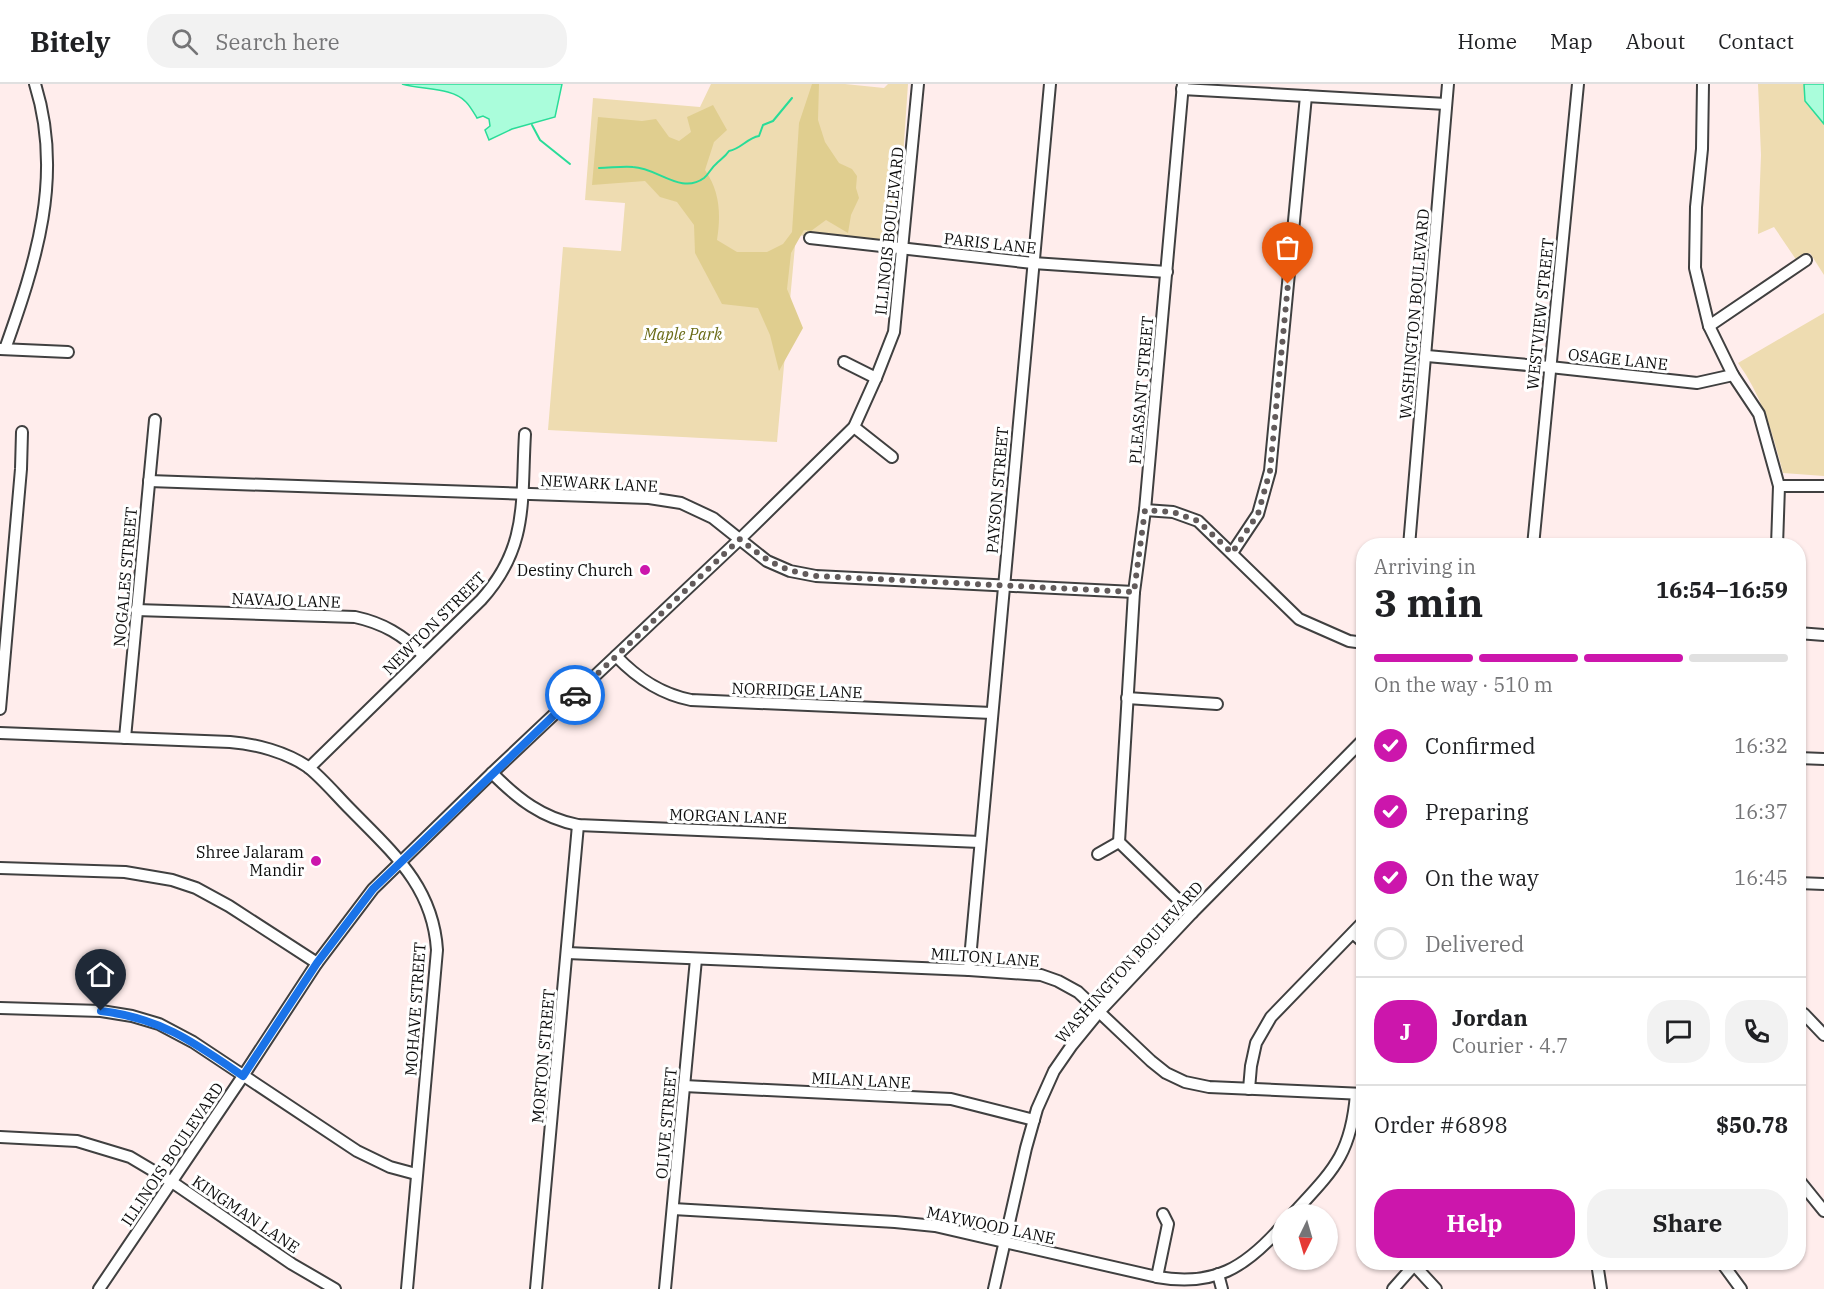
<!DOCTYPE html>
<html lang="en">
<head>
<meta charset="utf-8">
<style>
	body { margin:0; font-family:"IBM Plex Serif",serif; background:#f2f2f2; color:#202124; height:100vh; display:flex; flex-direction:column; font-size:22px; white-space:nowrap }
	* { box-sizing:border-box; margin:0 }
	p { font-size:20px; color:#757577 }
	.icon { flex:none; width:33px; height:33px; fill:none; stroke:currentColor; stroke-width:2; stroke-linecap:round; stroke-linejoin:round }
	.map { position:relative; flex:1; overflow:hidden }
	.sheet { position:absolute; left:1356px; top:454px; width:450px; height:732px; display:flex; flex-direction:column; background:#fff; border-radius:24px; box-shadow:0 2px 4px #0004 }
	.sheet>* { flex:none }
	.needle { width:39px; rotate:185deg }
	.controls { position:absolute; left:1272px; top:1120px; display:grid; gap:12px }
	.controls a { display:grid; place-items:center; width:66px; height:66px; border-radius:50%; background:#fff; box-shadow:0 2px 4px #0004; font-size:30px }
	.pin { position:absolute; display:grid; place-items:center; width:51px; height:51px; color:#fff; margin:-62px -26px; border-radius:50% 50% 50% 0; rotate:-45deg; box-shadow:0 0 6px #0007 }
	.pin .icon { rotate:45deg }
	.courier { position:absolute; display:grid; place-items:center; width:60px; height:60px; margin:-30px; border:4px solid #1a73e8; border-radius:50%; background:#fff; color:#222; box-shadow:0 2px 8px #0007 }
	.summary em { font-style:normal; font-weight:800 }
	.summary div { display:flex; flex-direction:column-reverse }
	.summary { display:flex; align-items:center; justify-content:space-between; height:102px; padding:0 18px }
	h1 { font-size:39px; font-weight:800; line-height:45px }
	.bar { display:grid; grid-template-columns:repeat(4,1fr); gap:9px 6px; align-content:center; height:72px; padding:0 18px }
	.bar i { height:8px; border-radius:4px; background:#e0e0e0 }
	.bar .active { background:#cc16ac }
	.bar p { grid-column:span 4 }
	.line { display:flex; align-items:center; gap:15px; padding:0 18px; border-top:2px solid #e0e0e0 }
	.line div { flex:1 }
	.round { display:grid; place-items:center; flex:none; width:63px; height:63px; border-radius:24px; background:#f2f2f2 }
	ol { padding:0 18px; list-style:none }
	li { display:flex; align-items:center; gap:18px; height:66px }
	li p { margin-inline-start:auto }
	li .icon { padding:6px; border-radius:50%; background:#cc16ac; color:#fff; stroke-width:4 }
	li:last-child { color:#757577 }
	li i { width:33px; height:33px; border:3px solid #e0e0e0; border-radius:50% }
	.button { display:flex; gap:12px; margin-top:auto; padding:12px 18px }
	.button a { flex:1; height:69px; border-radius:24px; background:#cc16ac; color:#fff; font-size:24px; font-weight:800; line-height:69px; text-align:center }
	.button a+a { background:#f2f2f2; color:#202124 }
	header { display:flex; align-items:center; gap:36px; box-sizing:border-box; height:84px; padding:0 30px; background:#fff; border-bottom:2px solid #e0e0e0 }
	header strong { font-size:28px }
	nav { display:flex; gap:33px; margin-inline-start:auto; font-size:21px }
	.search { width:420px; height:54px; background:#f2f2f2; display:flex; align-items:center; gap:15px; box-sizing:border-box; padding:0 21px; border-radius:24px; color:#757577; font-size:22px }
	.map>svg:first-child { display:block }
	.green { fill:#eedcb1 }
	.forest { fill:#e0ce8f }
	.water { fill:#aafddb; stroke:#29dc98; stroke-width:1.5 }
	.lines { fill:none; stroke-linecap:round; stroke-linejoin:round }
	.stream { stroke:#29dc98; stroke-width:2 }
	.minor-casing { stroke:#404040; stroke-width:14 }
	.minor { stroke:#fff; stroke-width:10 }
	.done { stroke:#625b5b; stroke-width:6; stroke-dasharray:0 10.8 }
	.route { stroke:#1a73e8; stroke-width:8 }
	.poi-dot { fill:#cc16ac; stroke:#fff; stroke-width:2 }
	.labels { text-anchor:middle; stroke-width:6; stroke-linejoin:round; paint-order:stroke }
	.street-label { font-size:16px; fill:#0d0d0d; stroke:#fff }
	.park-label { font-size:16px; font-style:italic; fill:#6a6b16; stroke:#fff }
	.poi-label { font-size:16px; fill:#0d0d0d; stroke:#fff; text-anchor:end }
</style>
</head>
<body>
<header>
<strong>Bitely</strong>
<div class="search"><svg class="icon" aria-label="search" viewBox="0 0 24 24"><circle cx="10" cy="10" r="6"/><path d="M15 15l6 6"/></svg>Search here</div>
<nav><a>Home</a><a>Map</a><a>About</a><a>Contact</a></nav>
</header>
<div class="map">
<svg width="1824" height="1205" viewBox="0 0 1824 1205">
	<rect width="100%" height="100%" fill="#ffedec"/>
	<g class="green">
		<polygon points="711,0 845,0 884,4 888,0 908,0 897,161 796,151 777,358 548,346 563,163 621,167 625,119 585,116 593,14 700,23"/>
		<polygon points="1758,0 1824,0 1824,191 1810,169 1797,177 1774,143 1758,150 1761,71"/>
		<path d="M1824,229V392L1783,389C1773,350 1762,312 1738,279Z"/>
	</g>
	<path class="forest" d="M812,0H819L818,36L825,58L839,79L852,85L857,92L856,104L859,114L851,131L848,149L826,136L811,147L804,146L791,169L787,205L803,244L779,287L770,251L758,224L722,220L695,169L694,141L677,118L660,113L645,97L592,101L598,33L642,37L656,35L669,53L679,57L691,48L687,33L713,21L727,46L714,58L705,86C720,108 721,130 717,156L737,168H767L783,160L792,148L799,39Z"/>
	<g class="water">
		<path d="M402,0H562L555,33L512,45L489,56L485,46L490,42L489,35L483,32L477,34C474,29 470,22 466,18C452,3 421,6 402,0Z"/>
		<polygon points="1804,0 1824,0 1824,40 1805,17"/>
	</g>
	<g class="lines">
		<g class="stream">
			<polyline points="532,41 540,56 570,80"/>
			<path d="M599,84C610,84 622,82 633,83C658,84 681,111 704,94C709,90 711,84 716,80C721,75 725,73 729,67C741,65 747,54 759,52L763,41L773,37L792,14"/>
		</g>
		<g class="minor-casing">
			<g id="minor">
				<polyline points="1183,0 1145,426 1134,508 1119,758 1192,829"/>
				<polyline points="1703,0 1702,65 1696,123 1695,184 1709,242 1733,291 1759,330 1779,402 1777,462"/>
				<polyline points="1182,5 1446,20"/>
				<polyline points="810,154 1033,179 1167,188"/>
				<polyline points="1709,242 1806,176"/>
				<polyline points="0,265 68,268"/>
				<path d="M5,265C36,178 64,92 35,0"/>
				<polyline points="1427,272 1550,283 1697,299 1733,291"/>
				<polyline points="844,278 876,294"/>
				<polyline points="854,343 892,373"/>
				<polyline points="149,397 649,414 681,419 713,434 767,477 790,487 816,492 1134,508"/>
				<polyline points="1779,402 1824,402"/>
				<polyline points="1145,426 1173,428 1198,437 1299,535 1349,557 1364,559"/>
				<polyline points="1409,462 1448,0"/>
				<polyline points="1533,462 1578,0"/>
				<polyline points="1232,469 1258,430 1270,387 1306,12"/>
				<path d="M136,526L355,533C383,539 403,551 423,571"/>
				<polyline points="1798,549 1824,551"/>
				<path d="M616,572C637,594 660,610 691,616L992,629"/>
				<polyline points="1127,614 1217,620"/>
				<polyline points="0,625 21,385 22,348"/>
				<path d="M0,649L230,658C256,660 286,668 308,683C323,695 337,712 350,725C392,768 433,802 437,866L407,1205"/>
				<polyline points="125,654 155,336"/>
				<polyline points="1798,674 1824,675"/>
				<path d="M309,684L481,516C529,463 521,417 525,350"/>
				<path d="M492,689C518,715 542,734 578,741L980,758"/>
				<polyline points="1098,770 1119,758"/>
				<polyline points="0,784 125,788 172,796 196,804 229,822 317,879"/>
				<polyline points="1798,799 1824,800"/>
				<polyline points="1353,849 1364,859"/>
				<polyline points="567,869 969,886 1041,891 1058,897 1078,908 1151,977 1166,989 1185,998 1209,1003 1364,1010"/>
				<polyline points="969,886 1050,0"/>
				<polyline points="0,924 101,927 132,932 159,940 193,958 357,1067 390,1083 416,1090"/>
				<polyline points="1798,927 1804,930 1824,951"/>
				<polyline points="684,1002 951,1015 1034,1036"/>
				<polyline points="1249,1005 1251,982 1256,959 1271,933 1364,837"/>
				<polyline points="0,1053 77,1057 130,1073 172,1098 292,1180 335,1205"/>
				<polyline points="1798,1095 1824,1127"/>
				<path d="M673,1125L895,1138L935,1142L1157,1193C1214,1203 1245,1184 1282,1142"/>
				<path d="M1292,1131C1332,1087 1351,1072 1356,1010"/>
				<polyline points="1597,1179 1601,1205"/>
				<polyline points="1722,1179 1741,1205"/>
				<polyline points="1414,1181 1436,1205"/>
				<polyline points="1218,1190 1222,1205"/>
				<polyline points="1157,1193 1168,1140 1163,1130"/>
				<polyline points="99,1205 243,992 317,879 373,805 492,689 740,455 854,343 876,294 894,248 918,0"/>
				<polyline points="536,1205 578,741"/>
				<polyline points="665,1205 696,875"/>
				<polyline points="994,1205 1026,1064 1037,1025 1054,987 1072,961 1099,928 1192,829 1364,655"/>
				<polyline points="1393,1205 1416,1179"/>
			</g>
		</g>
		<use href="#minor" class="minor"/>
	</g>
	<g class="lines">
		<path class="done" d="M575,611L740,455C768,478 780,486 816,492L1134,508L1145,426L1173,428L1198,437L1232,469L1258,430L1270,387L1288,200"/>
		<path class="route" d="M101,927C161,934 195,959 243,992L317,879L373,805L575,611"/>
	</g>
	<g class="poi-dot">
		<circle cx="645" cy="486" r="6"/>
		<circle cx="316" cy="777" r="6"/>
	</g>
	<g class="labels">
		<g class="street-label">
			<text transform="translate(889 147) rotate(-84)" y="6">ILLINOIS BOULEVARD</text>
			<text transform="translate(990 159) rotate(6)" y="6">PARIS LANE</text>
			<text transform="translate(1414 230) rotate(-85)" y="6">WASHINGTON BOULEVARD</text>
			<text transform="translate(1540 230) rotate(-84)" y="6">WESTVIEW STREET</text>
			<text transform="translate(1618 275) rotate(6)" y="6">OSAGE LANE</text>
			<text transform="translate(1141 306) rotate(-85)" y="6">PLEASANT STREET</text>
			<text transform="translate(599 399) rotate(3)" y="6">NEWARK LANE</text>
			<text transform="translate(997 406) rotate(-85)" y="6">PAYSON STREET</text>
			<text transform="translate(125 493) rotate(-85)" y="6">NOGALES STREET</text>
			<text transform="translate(286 516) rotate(2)" y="6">NAVAJO LANE</text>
			<text transform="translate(434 539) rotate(-45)" y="6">NEWTON STREET</text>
			<text transform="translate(797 606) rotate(2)" y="6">NORRIDGE LANE</text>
			<text transform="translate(728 732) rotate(2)" y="6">MORGAN LANE</text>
			<text transform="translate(985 873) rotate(4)" y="6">MILTON LANE</text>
			<text transform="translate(1129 878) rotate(-48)" y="6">WASHINGTON BOULEVARD</text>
			<text transform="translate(415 925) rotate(-86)" y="6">MOHAVE STREET</text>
			<text transform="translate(543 972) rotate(-85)" y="6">MORTON STREET</text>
			<text transform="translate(861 996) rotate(3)" y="6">MILAN LANE</text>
			<text transform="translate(666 1039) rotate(-85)" y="6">OLIVE STREET</text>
			<text transform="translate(172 1070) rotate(-56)" y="6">ILLINOIS BOULEVARD</text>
			<text transform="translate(246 1130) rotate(34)" y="6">KINGMAN LANE</text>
			<text transform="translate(991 1141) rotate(12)" y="6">MAYWOOD LANE</text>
		</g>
		<g class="park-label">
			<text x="683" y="256">Maple Park</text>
		</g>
		<g class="poi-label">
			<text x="633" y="492">Destiny Church</text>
			<text x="304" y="774">Shree Jalaram<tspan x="304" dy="18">Mandir</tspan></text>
		</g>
	</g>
</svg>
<div class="controls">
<a><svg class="needle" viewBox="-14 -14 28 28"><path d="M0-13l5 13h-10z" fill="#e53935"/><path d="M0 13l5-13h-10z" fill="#757577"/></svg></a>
</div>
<div class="pin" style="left:1288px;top:200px;background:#ea580c"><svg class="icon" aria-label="bag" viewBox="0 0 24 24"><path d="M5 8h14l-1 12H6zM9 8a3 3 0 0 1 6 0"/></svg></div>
<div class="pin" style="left:101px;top:927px;background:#1f2937"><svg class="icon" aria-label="home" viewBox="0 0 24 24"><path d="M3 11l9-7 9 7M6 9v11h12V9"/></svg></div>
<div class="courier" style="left:575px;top:611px"><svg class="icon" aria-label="car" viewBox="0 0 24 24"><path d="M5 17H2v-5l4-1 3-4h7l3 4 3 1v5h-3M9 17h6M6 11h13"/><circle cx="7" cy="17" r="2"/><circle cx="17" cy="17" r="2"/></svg></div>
<section class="sheet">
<div class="summary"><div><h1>3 min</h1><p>Arriving in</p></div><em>16:54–16:59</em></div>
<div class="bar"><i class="active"></i><i class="active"></i><i class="active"></i><i></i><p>On the way · 510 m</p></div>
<ol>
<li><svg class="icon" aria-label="check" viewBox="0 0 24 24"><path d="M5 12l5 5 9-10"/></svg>Confirmed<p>16:32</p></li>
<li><svg class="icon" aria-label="check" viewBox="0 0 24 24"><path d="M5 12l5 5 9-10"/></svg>Preparing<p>16:37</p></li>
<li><svg class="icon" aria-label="check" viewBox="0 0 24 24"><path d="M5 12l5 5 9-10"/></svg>On the way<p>16:45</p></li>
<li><i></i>Delivered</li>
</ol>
<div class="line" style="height:108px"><b class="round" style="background:#cc16ac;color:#fff">J</b><div><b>Jordan</b><p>Courier · 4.7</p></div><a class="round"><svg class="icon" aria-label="chat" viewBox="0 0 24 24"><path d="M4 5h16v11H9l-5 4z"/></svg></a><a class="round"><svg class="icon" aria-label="phone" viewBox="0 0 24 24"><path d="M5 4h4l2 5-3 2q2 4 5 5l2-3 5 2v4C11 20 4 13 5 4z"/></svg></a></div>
<div class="line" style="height:78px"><div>Order #6898</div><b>$50.78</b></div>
<div class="button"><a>Help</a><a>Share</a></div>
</section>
</div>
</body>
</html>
